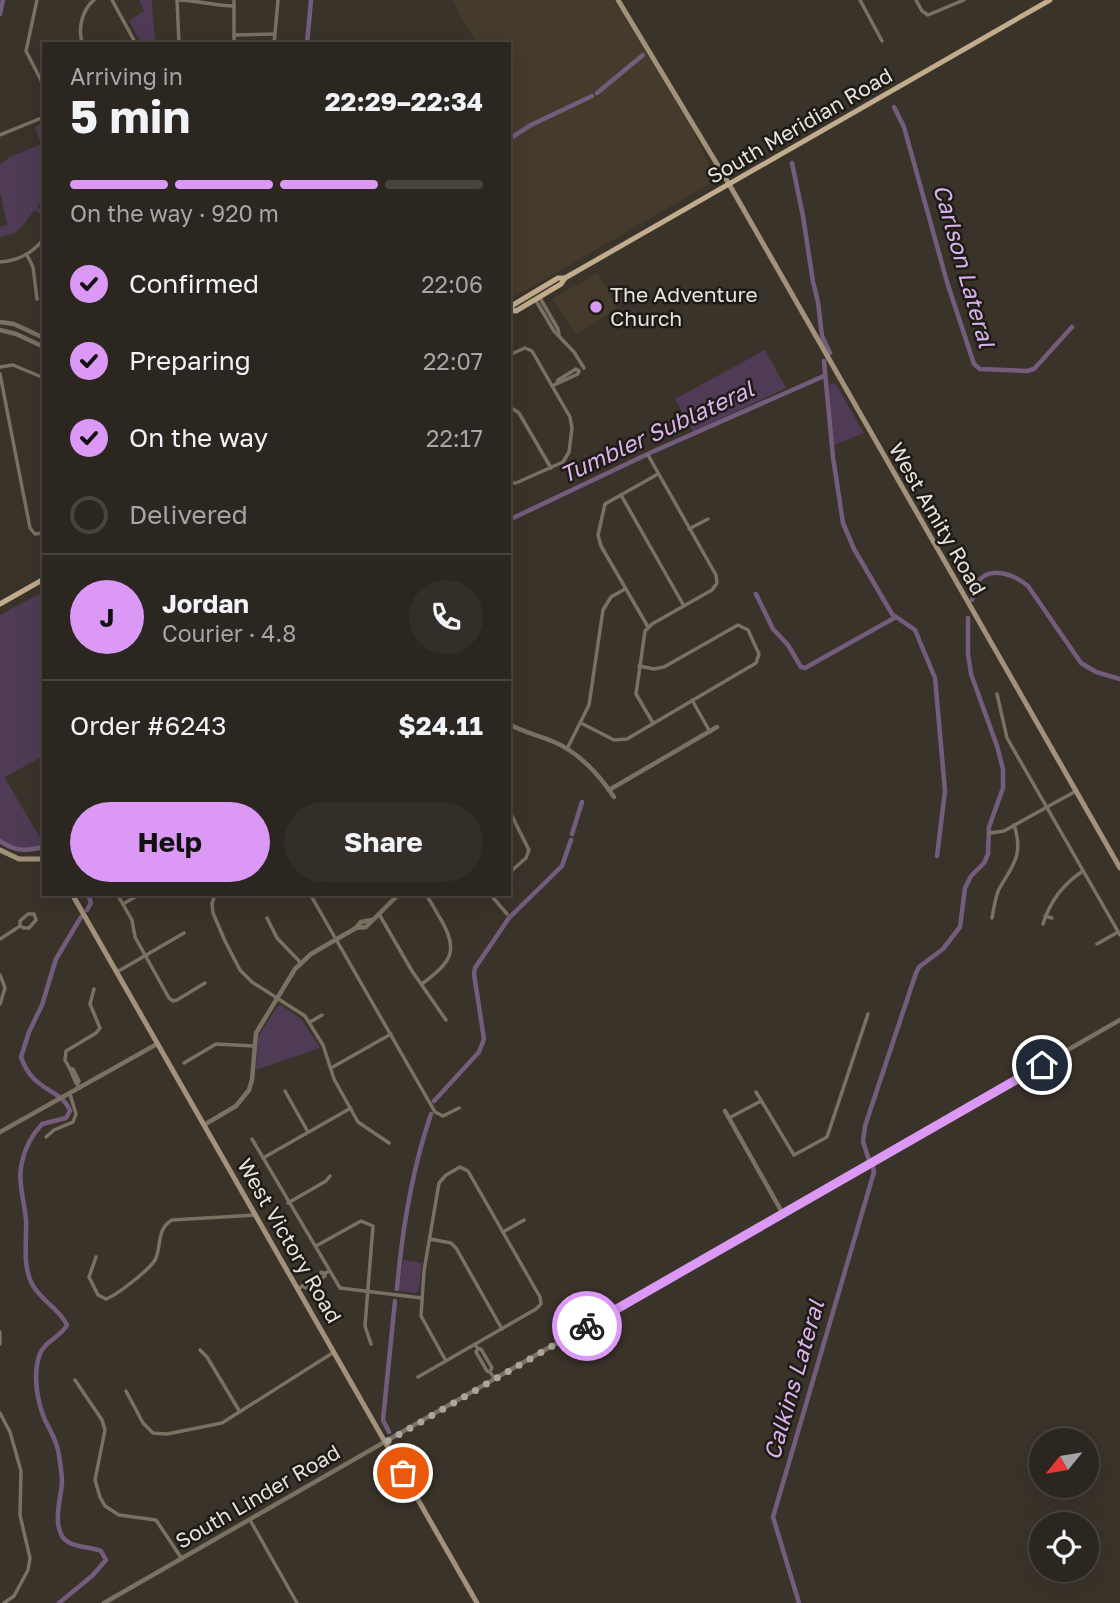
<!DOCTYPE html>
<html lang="en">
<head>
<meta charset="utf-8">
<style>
	body { margin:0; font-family:"Golos Text",sans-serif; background:#342e29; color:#f1f3f6; height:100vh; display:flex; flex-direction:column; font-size:26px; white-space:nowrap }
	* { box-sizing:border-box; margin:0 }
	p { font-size:23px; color:#a6a5a5 }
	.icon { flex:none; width:38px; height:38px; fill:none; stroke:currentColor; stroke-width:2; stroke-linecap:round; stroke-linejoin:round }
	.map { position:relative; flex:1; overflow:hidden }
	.details { position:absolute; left:42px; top:42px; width:469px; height:854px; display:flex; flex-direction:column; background:#2c2620; border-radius:0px; box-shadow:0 7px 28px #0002,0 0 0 2px #48433e }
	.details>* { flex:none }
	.needle { width:46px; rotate:240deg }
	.buttons { position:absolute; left:1029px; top:1428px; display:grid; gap:14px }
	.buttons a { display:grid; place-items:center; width:70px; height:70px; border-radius:50%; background:#2c2620; box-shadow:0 7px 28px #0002,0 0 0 2px #48433e; font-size:35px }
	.pin { position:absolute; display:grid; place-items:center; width:60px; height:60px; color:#fff; margin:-30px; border:4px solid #fff; border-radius:50%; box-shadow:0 2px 7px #0007 }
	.courier { position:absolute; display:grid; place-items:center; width:70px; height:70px; margin:-35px; border:5px solid #db99f5; border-radius:50%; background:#fff; color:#222; box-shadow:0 2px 9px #0007 }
	.summary em { font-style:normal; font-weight:700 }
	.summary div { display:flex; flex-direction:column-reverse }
	.summary { display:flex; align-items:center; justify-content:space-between; height:119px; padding:0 28px }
	h1 { font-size:46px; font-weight:700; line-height:52px }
	.bar { display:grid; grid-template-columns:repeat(4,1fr); gap:10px 7px; align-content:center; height:84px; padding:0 28px }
	.bar i { height:9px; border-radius:5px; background:#48433e }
	.bar .on { background:#db99f5 }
	.bar p { grid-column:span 4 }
	.line { display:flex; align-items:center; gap:18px; padding:0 28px; border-top:2px solid #48433e }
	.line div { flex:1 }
	.round { display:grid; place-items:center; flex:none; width:74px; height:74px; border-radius:37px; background:#342e29 }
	ol { padding:0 28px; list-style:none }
	li { display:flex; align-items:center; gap:21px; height:77px }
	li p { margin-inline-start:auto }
	li .icon { padding:7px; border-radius:50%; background:#db99f5; color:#111; stroke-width:4 }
	li:last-child { color:#a6a5a5 }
	li i { width:38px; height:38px; border:4px solid #48433e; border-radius:50% }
	.action { display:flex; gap:14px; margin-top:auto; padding:14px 28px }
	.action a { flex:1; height:80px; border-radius:42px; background:#db99f5; color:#111; font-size:28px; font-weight:700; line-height:80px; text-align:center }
	.action a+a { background:#342e29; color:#f1f3f6 }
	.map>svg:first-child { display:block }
	.built { fill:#453b2d }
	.green { fill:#4f3b56 }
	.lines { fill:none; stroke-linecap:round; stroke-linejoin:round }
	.canal { stroke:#745c7d; stroke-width:4.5 }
	.minor { stroke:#7b7162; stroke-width:3.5 }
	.tertiary { stroke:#7b7162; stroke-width:4.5 }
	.secondary { stroke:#a3927a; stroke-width:5 }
	.primary { stroke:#c1ac8d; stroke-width:5 }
	.done { stroke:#aaa59e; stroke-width:7; stroke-dasharray:0 12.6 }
	.route { stroke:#db99f5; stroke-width:9 }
	.poi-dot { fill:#db99f5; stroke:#1e1b17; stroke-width:2.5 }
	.labels { text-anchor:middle; stroke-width:5; stroke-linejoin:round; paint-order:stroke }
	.street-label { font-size:21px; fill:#e6e2dc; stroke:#1e1b17 }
	.poi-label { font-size:21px; fill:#e6e2dc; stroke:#1e1b17; text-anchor:start }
	.water-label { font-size:23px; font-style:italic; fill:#dbb3eb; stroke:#1e1b17 }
</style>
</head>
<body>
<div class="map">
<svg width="1120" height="1603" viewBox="0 0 1120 1603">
	<rect width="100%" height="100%" fill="#3a332a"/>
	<g class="built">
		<polygon points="452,0 614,0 692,128 716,180 509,300 509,44 477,44"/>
		<polygon points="598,273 617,308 576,335 552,299"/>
	</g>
	<g class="green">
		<polygon points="139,0 152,0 155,44 142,44 129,21 144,11"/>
		<path d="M41,124L44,131V196L37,207L44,212V216L34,210C23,226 20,234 0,237V227L7,225L0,192V165L10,157L41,144L35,127Z"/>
		<polygon points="765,350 786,388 693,432 675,399"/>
		<polygon points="835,383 864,433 832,446 829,385"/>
		<path d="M44,591V756L4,777L44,844C23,853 19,852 0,840V615Z"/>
		<polygon points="281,1005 301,1019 320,1048 256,1070 258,1037 277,1007"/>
		<polygon points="403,1260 422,1263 419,1289 417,1293 399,1291"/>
	</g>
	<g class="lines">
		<g class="canal">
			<polyline points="0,14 3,0"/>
			<polyline points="307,44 311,0"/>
			<polyline points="597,93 643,55"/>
			<polyline points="894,107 904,127 947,282 974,364 980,369 1027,371 1034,369 1072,327"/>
			<polyline points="509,139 531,125 592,96"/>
			<polyline points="792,163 803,216 813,282 818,302 822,336 830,353"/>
			<polyline points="824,361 833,457 843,523 854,549 892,614 915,630 935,678 945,791 937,856"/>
			<polyline points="509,525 511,519 652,452 824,376"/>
			<polyline points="756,594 773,629 788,645 801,667 805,668 896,617"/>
			<path d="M972,600C974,595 974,588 977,583C989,564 1015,575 1028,586L1081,663L1096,672L1120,679"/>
			<polyline points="572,834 582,802"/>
			<path d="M0,841C16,852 26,851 44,847"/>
			<polyline points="87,910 91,903 88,894"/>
			<polyline points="434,1101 479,1052 484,1039 474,974 475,968 509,918 562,866 571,840"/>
			<polyline points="869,1160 863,1142 865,1126 916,973 919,967 943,949 960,927 965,888 971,876 984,863 988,854 989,827 1003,788 1003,769 997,746 971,674 968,654 968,618"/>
			<path d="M397,1289C402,1230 412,1170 431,1114"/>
			<polyline points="389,1432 383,1420 395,1301"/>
			<path d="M59,1603L92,1576L106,1560L101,1551C89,1546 69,1548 62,1536C53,1520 61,1499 62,1482C62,1473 60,1464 59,1455C57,1441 51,1432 45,1420C37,1401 33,1376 39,1356C44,1341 60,1338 67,1325C59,1308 41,1301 32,1284C22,1264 27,1242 26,1221C25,1202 17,1181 22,1162C25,1147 32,1135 42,1124L66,1118L70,1111C62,1088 33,1093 21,1057L29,1032L42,1005L56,959L81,917"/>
			<polyline points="799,1603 773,1517 874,1172 873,1167"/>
		</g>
		<g class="minor">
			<polyline points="37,0 26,51 44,86"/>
			<polyline points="112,0 136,44"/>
			<path d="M177,0C197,0 214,6 234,6"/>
			<polyline points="177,0 179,44"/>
			<polyline points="234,0 234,44"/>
			<polyline points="860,0 882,41"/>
			<polyline points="916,0 922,11 928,15 964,0"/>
			<polyline points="234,35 274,34"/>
			<path d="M82,42C78,28 82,10 94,0"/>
			<polyline points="274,44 278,0"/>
			<polyline points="0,135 44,117"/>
			<polyline points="27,255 33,267 37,299"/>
			<path d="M0,262C19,261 32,253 44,239"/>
			<polyline points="540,298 558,329 559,334"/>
			<polyline points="535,299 554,331 574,352 584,368"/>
			<polyline points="509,355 525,348 532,351 570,417 572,428 569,452 563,462 516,483 509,483"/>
			<polyline points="0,367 13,365 44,378"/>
			<polyline points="0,374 30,528 35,534 44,533"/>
			<polyline points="552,386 578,374 579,371 576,369 558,380 557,383"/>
			<polyline points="509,410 513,409 519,413 551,468"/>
			<polyline points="648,455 716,575 717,583 712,590 652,624 645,631 636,694 653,723"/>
			<polyline points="621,495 684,606"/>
			<polyline points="689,529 708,519"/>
			<polyline points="648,627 601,546 598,535 605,504 658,474"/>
			<polyline points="997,694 1007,738 1120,935"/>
			<polyline points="692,700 710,732"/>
			<polyline points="581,723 614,740 627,739 756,663 759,654 748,630 738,625 664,667 654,669 639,666"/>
			<polyline points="567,749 589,705 603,610 611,597 625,589"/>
			<polyline points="509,810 529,850 526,858 509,873"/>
			<polyline points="990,833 1004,831 1076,791"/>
			<polyline points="117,894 132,920 135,937 169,998 173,1001 177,1000 205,983"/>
			<polyline points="215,894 212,904 213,913 225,941 240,970 252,982 305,1016 323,1045 334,1079 358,1122 389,1143"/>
			<polyline points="310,894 435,1112 443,1116 459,1108"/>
			<polyline points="490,894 507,914"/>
			<polyline points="123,904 140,894"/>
			<polygon points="28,914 34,914 36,920 29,928 24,928 20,926 20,921"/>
			<polyline points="379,914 412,971 446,1020"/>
			<polyline points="1045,916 1052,918"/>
			<polyline points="267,918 277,938 301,963"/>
			<path d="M992,918C994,908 995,898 999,889C1013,865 1024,855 1014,825"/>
			<path d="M1043,924C1050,901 1063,884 1083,871"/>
			<polyline points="0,939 20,926"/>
			<polyline points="1097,944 1118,932"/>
			<polyline points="117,972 184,933"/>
			<polyline points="0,975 5,988 0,1004"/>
			<path d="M422,984C451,962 460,951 440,918C435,910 431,901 425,894"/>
			<polyline points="310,1022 322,1015"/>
			<polyline points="184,1063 216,1044 254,1046"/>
			<polyline points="331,1068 391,1034"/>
			<polyline points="70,1069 65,1060 66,1051 96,1033 100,1028 90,1004 94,989"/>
			<polyline points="78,1083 79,1081 73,1069 70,1069 76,1083 80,1088"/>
			<polyline points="285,1091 308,1132"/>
			<polyline points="756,1092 794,1155 827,1137 868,1014"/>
			<polyline points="729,1118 761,1101"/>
			<polyline points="46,1137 54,1130 73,1122 76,1114 70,1094"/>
			<polyline points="252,1139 340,1288 422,1298"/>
			<polyline points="263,1158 351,1108"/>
			<polyline points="288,1203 326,1181 330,1176"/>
			<polyline points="503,1232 524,1220"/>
			<polyline points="430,1239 451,1243 456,1248 502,1329"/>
			<polyline points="316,1246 361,1221 373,1226 365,1326 371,1344"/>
			<path d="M96,1257L89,1277L98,1295L106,1299C117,1295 149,1270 155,1260C162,1246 156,1229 172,1220L256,1215"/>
			<polyline points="303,1286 306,1288 325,1276 324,1274"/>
			<polyline points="298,1289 322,1272 324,1274 329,1271"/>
			<polyline points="0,1332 0,1344"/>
			<polyline points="475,1344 478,1349 476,1352 487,1371 490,1372 495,1379"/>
			<polyline points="478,1349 481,1349 492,1368 490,1371"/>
			<polyline points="200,1350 207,1357 240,1412"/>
			<polyline points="418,1377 536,1309 541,1304 540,1297 468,1171 460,1167 446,1175 439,1183 424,1271 421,1316 446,1361"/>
			<polyline points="75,1380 102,1420 105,1430 95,1480 100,1497 105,1506 119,1515 156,1520 182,1559"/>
			<polyline points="126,1391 143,1423 153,1433 167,1434 222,1423 334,1352"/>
			<polyline points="0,1413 10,1432 21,1471 20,1515 30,1558 28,1570 14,1596 4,1603"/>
			<polyline points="250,1520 297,1603"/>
		</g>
		<g class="tertiary">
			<polyline points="0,322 14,324 44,338"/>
			<polyline points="0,330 16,334 44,347"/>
			<path d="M509,724C522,732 538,735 552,741C579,752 598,773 614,797"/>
			<polyline points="609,790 717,727"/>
			<polyline points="356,928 366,927 399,894"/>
			<polyline points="725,1111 783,1214"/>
			<polyline points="204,1125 236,1106 249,1090 252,1080 256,1033 295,969 311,954 356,928 361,922 372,920"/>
			<polyline points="0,1132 157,1044"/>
			<polyline points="104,1603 1120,1020"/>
		</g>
		<g class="secondary">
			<polyline points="618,0 729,184 1120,868"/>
			<polyline points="0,850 19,859 44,859"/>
			<polyline points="72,894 477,1603"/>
		</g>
		<g class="primary">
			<polyline points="510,310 516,311 561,284 565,278 1050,0"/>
			<polyline points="509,311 513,305 558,278 565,278"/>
			<polyline points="0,604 44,579"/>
		</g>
	</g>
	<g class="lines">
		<polyline class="done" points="403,1473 386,1442 587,1326"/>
		<polyline class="route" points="587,1326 1042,1065"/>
	</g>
	<circle class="poi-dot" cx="596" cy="307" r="7"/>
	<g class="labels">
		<g class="street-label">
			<text transform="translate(800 126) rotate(-30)" y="7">South Meridian Road</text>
			<text transform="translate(937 519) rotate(60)" y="7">West Amity Road</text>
			<text transform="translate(289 1241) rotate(60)" y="7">West Victory Road</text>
			<text transform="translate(258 1497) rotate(-30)" y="7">South Linder Road</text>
		</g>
		<g class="poi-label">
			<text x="610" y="302">The Adventure<tspan x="610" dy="24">Church</tspan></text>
		</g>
		<g class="water-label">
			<text transform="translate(964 266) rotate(74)" y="8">Carlson Lateral</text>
			<text transform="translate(657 432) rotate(-25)" y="8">Tumbler Sublateral</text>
			<text transform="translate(794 1380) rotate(-74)" y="8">Calkins Lateral</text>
		</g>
	</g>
</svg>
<div class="buttons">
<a><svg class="needle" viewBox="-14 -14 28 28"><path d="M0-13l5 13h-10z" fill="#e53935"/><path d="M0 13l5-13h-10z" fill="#a6a5a5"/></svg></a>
<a><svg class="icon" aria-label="locate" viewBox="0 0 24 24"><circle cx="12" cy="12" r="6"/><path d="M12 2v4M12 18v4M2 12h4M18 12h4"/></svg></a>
</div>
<div class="pin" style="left:403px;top:1473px;background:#ea580c"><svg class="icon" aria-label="bag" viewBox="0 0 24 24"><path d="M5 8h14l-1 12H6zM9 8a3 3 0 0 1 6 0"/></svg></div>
<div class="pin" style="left:1042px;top:1065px;background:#1f2937"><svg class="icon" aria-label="home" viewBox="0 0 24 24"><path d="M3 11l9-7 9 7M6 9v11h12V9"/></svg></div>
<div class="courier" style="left:587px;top:1326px"><svg class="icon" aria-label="bike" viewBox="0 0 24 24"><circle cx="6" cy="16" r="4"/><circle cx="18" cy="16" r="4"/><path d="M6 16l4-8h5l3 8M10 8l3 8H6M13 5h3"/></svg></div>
<section class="details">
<div class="summary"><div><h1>5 min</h1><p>Arriving in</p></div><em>22:29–22:34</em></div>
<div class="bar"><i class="on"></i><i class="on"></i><i class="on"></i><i></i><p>On the way · 920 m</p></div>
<ol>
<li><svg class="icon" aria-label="check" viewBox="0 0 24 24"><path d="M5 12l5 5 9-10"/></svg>Confirmed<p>22:06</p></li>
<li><svg class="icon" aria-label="check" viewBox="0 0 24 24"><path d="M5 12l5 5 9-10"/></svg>Preparing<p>22:07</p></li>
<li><svg class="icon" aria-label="check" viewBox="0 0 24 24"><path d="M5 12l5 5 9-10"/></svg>On the way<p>22:17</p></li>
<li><i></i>Delivered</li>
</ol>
<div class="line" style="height:126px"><b class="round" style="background:#db99f5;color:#111">J</b><div><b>Jordan</b><p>Courier · 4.8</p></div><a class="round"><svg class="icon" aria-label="phone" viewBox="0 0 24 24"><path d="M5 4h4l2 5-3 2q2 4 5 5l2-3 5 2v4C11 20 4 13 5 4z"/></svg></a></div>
<div class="line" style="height:91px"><div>Order #6243</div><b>$24.11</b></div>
<div class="action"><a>Help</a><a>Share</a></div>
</section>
</div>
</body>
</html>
